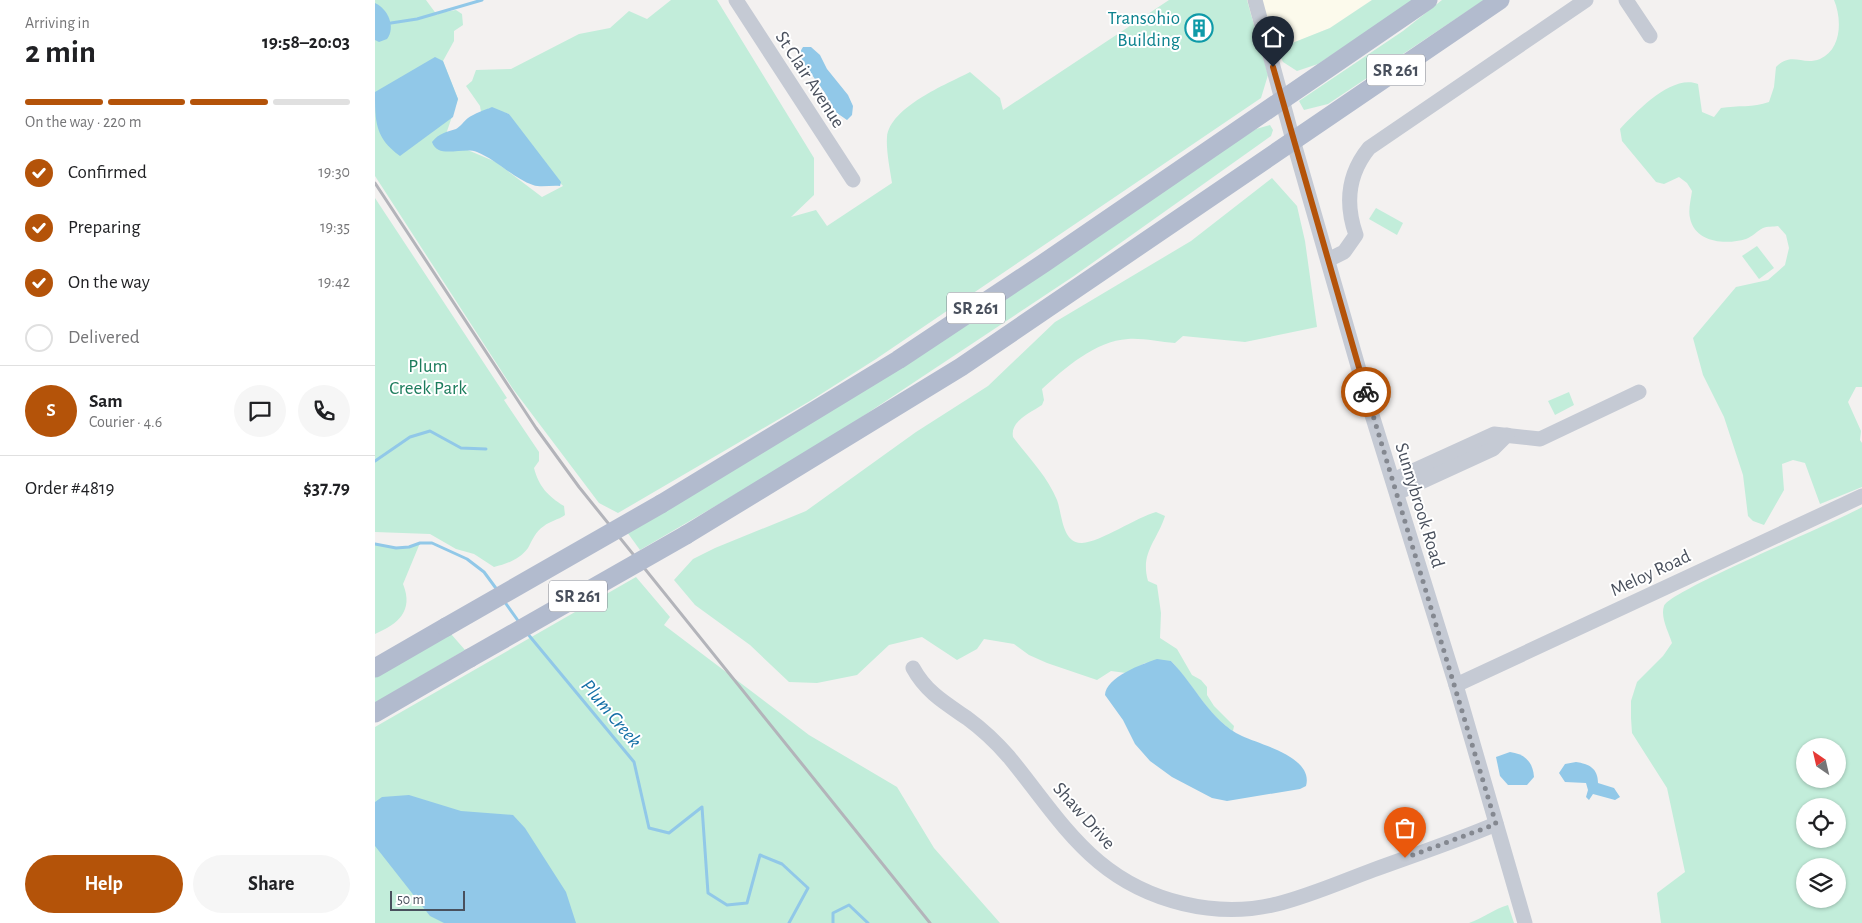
<!DOCTYPE html>
<html lang="en">
<head>
<meta charset="utf-8">
<style>
	body { margin:0; font-family:"Alegreya Sans",sans-serif; background:#f6f6f6; color:#202124; height:100vh; display:flex; flex-direction:column; font-size:19px; white-space:nowrap }
	* { box-sizing:border-box; margin:0 }
	p { font-size:16px; color:#757577 }
	.icon { flex:none; width:28px; height:28px; fill:none; stroke:currentColor; stroke-width:2; stroke-linecap:round; stroke-linejoin:round }
	.map { position:relative; flex:1; overflow:hidden }
	.drawer { display:flex; flex-direction:column; background:#fff; width:375px }
	.drawer>* { flex:none }
	.needle { width:32px; rotate:326deg }
	.tools { position:absolute; left:1421px; top:738px; display:grid; gap:10px }
	.tools a { display:grid; place-items:center; width:50px; height:50px; border-radius:50%; background:#fff; box-shadow:0 1px 4px #0004; font-size:25px }
	.scale { position:absolute; left:15px; bottom:12px; width:75px; box-sizing:border-box; padding-left:5px; border:2px solid #49505d; border-top:0; font-size:14px; line-height:18px; white-space:nowrap; color:#49505d; -webkit-text-stroke:4px #fff; paint-order:stroke }
	.pin { position:absolute; display:grid; place-items:center; width:42px; height:42px; color:#fff; margin:-51px -21px; border-radius:50% 50% 50% 0; rotate:-45deg; box-shadow:0 0 5px #0007 }
	.pin .icon { rotate:45deg }
	.courier { position:absolute; display:grid; place-items:center; width:50px; height:50px; margin:-25px; border:4px solid #b45309; border-radius:50%; background:#fff; color:#222; box-shadow:0 1px 6px #0007 }
	.summary em { font-style:normal; font-weight:700 }
	.summary div { display:flex; flex-direction:column-reverse }
	.summary { display:flex; align-items:center; justify-content:space-between; height:85px; padding:0 25px }
	h1 { font-size:32px; font-weight:700; line-height:38px }
	.bar { display:grid; grid-template-columns:repeat(4,1fr); gap:8px 5px; align-content:center; height:60px; padding:0 25px }
	.bar i { height:6px; border-radius:4px; background:#e0e0e0 }
	.bar .selected { background:#b45309 }
	.bar p { grid-column:span 4 }
	.line { display:flex; align-items:center; gap:12px; padding:0 25px; border-top:1px solid #e0e0e0 }
	.line div { flex:1 }
	.round { display:grid; place-items:center; flex:none; width:52px; height:52px; border-radius:26px; background:#f6f6f6 }
	ol { padding:0 25px; list-style:none }
	li { display:flex; align-items:center; gap:15px; height:55px }
	li p { margin-inline-start:auto }
	li .icon { padding:5px; border-radius:50%; background:#b45309; color:#fff; stroke-width:4 }
	li:last-child { color:#757577 }
	li i { width:28px; height:28px; border:2px solid #e0e0e0; border-radius:50% }
	.primary-button { display:flex; gap:10px; margin-top:auto; padding:10px 25px }
	.primary-button a { flex:1; height:58px; border-radius:30px; background:#b45309; color:#fff; font-size:20px; font-weight:700; line-height:58px; text-align:center }
	.primary-button a+a { background:#f6f6f6; color:#202124 }
	main { display:flex; flex:1; min-height:0 }
	.map>svg:first-child { display:block }
	.commercial { fill:#fcfaec }
	.green { fill:#c2edda; fill-rule:evenodd }
	.water { fill:#91c8e8 }
	.lines { fill:none; stroke-linecap:round; stroke-linejoin:round }
	.stream { stroke:#91c8e8; stroke-width:3 }
	.minor { stroke:#c5cad4; stroke-width:15 }
	.major { stroke:#b2bbce; stroke-width:19 }
	.rail { stroke:#b3b4ba; stroke-width:3 }
	.major-bridge { stroke:#b2bbce; stroke-width:19 }
	.done { stroke:#848890; stroke-width:5; stroke-dasharray:0 9 }
	.route { stroke:#b45309; stroke-width:6 }
	.labels { text-anchor:middle; stroke-width:4; stroke-linejoin:round; paint-order:stroke }
	.shield { fill:#fff; stroke:#80848e; stroke-width:1 }
	.shield-label { font-size:18px; font-weight:bold; fill:#49505d }
	.culture-label { font-size:19px; fill:#0d838f; stroke:#fff; text-anchor:end }
	.street-label { font-size:19px; fill:#49505d; stroke:#fff }
	.park-label { font-size:19px; fill:#1c7c5c; stroke:#fff }
	.water-label { font-size:20px; font-style:italic; fill:#136fa6; stroke:#fff }
</style>
</head>
<body>
<main>
<section class="drawer">
<div class="summary"><div><h1>2 min</h1><p>Arriving in</p></div><em>19:58–20:03</em></div>
<div class="bar"><i class="selected"></i><i class="selected"></i><i class="selected"></i><i></i><p>On the way · 220 m</p></div>
<ol>
<li><svg class="icon" aria-label="check" viewBox="0 0 24 24"><path d="M5 12l5 5 9-10"/></svg>Confirmed<p>19:30</p></li>
<li><svg class="icon" aria-label="check" viewBox="0 0 24 24"><path d="M5 12l5 5 9-10"/></svg>Preparing<p>19:35</p></li>
<li><svg class="icon" aria-label="check" viewBox="0 0 24 24"><path d="M5 12l5 5 9-10"/></svg>On the way<p>19:42</p></li>
<li><i></i>Delivered</li>
</ol>
<div class="line" style="height:90px"><b class="round" style="background:#b45309;color:#fff">S</b><div><b>Sam</b><p>Courier · 4.6</p></div><a class="round"><svg class="icon" aria-label="chat" viewBox="0 0 24 24"><path d="M4 5h16v11H9l-5 4z"/></svg></a><a class="round"><svg class="icon" aria-label="phone" viewBox="0 0 24 24"><path d="M5 4h4l2 5-3 2q2 4 5 5l2-3 5 2v4C11 20 4 13 5 4z"/></svg></a></div>
<div class="line" style="height:65px"><div>Order #4819</div><b>$37.79</b></div>
<div class="primary-button"><a>Help</a><a>Share</a></div>
</section>
<div class="map">
<svg width="1487" height="923" viewBox="0 0 1487 923">
	<rect width="100%" height="100%" fill="#f3f1f0"/>
	<polygon class="commercial" points="794,0 997,0 955,28 894,53"/>
	<g class="green">
		<path d="M0,0H51L62,15L64,13L81,10L87,14L88,25L79,31V41L68,61L83,99L69,140L121,162L167,197L188,186L156,152L134,114L114,108L109,113L106,112L105,106L91,86L97,81L101,70L136,69L204,34L235,28L254,11L272,19L296,0H342L439,158V195L416,217L441,210L452,226L517,183C515,169 511,151 512,137C515,107 572,84 595,72L625,98L628,110L794,0H872L893,75L886,98L501,359L435,401L243,513L224,503L138,389L0,176Z"/>
		<polygon points="997,0 1039,0 943,64 922,71 908,62 902,49 955,28"/>
		<polygon points="1067,0 1109,0 953,104 929,110 924,101 1028,31"/>
		<path d="M1459,0H1487V387H1481L1473,402L1486,431L1485,440L1487,443V487L1445,504L1430,463L1418,460L1407,464L1409,490L1389,525L1378,521L1373,516L1368,475L1349,417L1328,375L1318,338L1361,287L1393,280L1410,265L1414,248L1411,235L1403,226C1398,227 1392,226 1388,228C1382,231 1377,237 1371,239C1351,245 1320,243 1315,218C1313,210 1316,199 1317,191L1312,183L1304,177L1289,184L1281,182L1247,141L1245,129C1262,111 1297,74 1323,84L1327,112L1339,117L1346,108C1363,105 1378,108 1394,102L1399,87L1401,67C1417,51 1427,66 1445,59C1467,49 1467,19 1459,0Z"/>
		<polygon points="895,125 898,130 896,136 699,276 440,448 265,550 252,532 881,129"/>
		<path d="M897,178L922,206L930,241L942,327L870,342L808,336L800,343C785,342 768,338 753,339C720,341 690,368 667,389L669,400L667,405C655,413 635,421 638,437C653,457 673,477 682,500C687,513 687,544 707,543C726,542 762,517 781,512L790,516C782,541 765,553 773,581L782,585L786,613L785,638L802,649L817,675L826,680L832,687V695L839,706L859,726L858,731C832,714 817,683 796,661L770,663L751,673L736,671L722,680L672,663L654,655L639,644L609,639L602,649L582,660L547,637L514,645L482,675L442,683L414,682L375,645L320,605L299,580L318,559L340,548L431,511L541,432L613,386L680,322L816,241Z"/>
		<path d="M0,198L132,398L129,400L164,452V461L159,468C164,487 173,496 189,506L190,515C183,520 175,521 169,526C160,532 158,539 153,548C145,559 132,564 119,567L99,554L81,549L55,534L0,532Z"/>
		<polygon points="1001,208 1028,223 1022,235 994,219"/>
		<polygon points="1382,246 1399,268 1384,279 1367,256"/>
		<polygon points="1194,392 1199,405 1180,415 1173,401"/>
		<path d="M1487,507V923H1286L1282,893L1310,872L1292,788L1257,733L1256,718V701L1262,682L1288,656L1297,643C1294,633 1285,617 1289,606C1296,590 1460,523 1487,507ZM1430,746H1462V779H1430ZM1430,806H1462V839H1430ZM1430,866H1462V899H1430Z"/>
		<path d="M45,543L28,584C39,611 23,624 0,634V544C16,547 29,549 45,543Z"/>
		<polygon points="261,577 295,617 289,625 434,735 522,787 559,848 625,923 0,923 0,727"/>
		<polygon points="76,634 90,650 0,703 0,677"/>
		<path d="M1133,905L1139,923H1094C1108,918 1119,909 1133,905Z"/>
	</g>
	<g class="water">
		<path d="M0,3C13,9 21,27 12,39L4,42L0,40Z"/>
		<polygon points="428,47 436,47 445,55 452,69 473,95 478,106 477,115 472,120 459,111 450,93 427,61 425,52"/>
		<path d="M60,57L68,61L83,99L78,117L25,156C0,138 0,122 0,92Z"/>
		<path d="M117,107L134,114L186,182L185,186C176,185 166,188 158,185C139,179 122,160 102,152C89,146 63,160 57,142C64,133 72,132 81,129C85,127 89,121 93,118C98,114 112,109 117,107Z"/>
		<path d="M782,659L796,661C820,685 835,721 867,736C886,745 939,757 931,786L925,789L852,801L837,798L797,777L775,761L760,744L748,720L730,695C731,677 767,664 782,659Z"/>
		<path d="M1135,752C1150,754 1158,762 1159,777L1152,785H1133L1125,776L1121,757Z"/>
		<path d="M1201,762C1214,764 1223,768 1223,783L1239,788L1245,797L1240,800L1218,794L1214,800L1211,797L1213,790L1211,783L1190,782L1184,773L1190,764Z"/>
		<polygon points="34,795 86,811 138,815 150,828 191,892 201,923 69,923 55,916 0,846 0,802 7,797"/>
	</g>
	<g class="lines">
		<g class="stream">
			<polyline points="16,23 42,19 107,0"/>
			<polyline points="0,461 35,437 55,431 86,448 111,449"/>
			<polyline points="0,544 21,548 34,547 45,543 57,543 92,559 109,572 123,591"/>
			<polyline points="129,601 144,622"/>
			<polyline points="152,633 259,762 274,828 294,833 327,807 333,893 352,905 372,903 385,855 407,864 433,888 414,923"/>
			<polyline points="458,923 458,913 474,905 493,923"/>
		</g>
		<g class="minor">
			<polyline points="361,0 478,180"/>
			<polyline points="880,0 918,140 997,415 1081,685 1150,923"/>
			<polyline points="1251,0 1275,36"/>
			<path d="M953,260L969,252L981,235C970,204 973,174 994,148L1211,0"/>
			<polyline points="1018,480 1119,434 1165,439 1264,392"/>
			<polyline points="1022,493 1118,449 1132,435"/>
			<path d="M538,668C551,692 570,703 592,718C607,729 621,742 634,757C663,792 689,833 724,862C772,902 841,919 902,904C934,896 966,882 998,870C1039,855 1081,841 1121,824"/>
			<polyline points="1081,685 1487,496"/>
		</g>
		<g class="major">
			<polyline points="286,504 523,360 669,263 1053,0"/>
			<polyline points="311,535 586,367 1125,0"/>
			<polyline points="0,668 71,627"/>
			<polyline points="0,713 95,658"/>
		</g>
		<polyline class="rail" points="0,183 161,428 204,487 555,923"/>
		<g class="major-bridge">
			<polyline points="71,627 286,504"/>
			<polyline points="95,658 311,535"/>
		</g>
	</g>
	<g class="lines">
		<polyline class="done" points="991,392 1121,824 1030,858"/>
		<polyline class="route" points="898,67 991,392"/>
	</g>
	<defs>
		<g id="building-ring" transform="scale(1.4375)"><circle r="9.5" fill="#fff" stroke="#0f9aa8" stroke-width="1.5"/><path d="M-4-6H4V6H1V3H-1V6H-4ZM-2.5-4.3h1.7v1.8h-1.7ZM.8-4.3h1.7v1.8H.8ZM-2.5-1h1.7V.8h-1.7ZM.8-1h1.7V.8H.8Z" fill="#0f9aa8"/></g>
	</defs>
	<g fill-rule="evenodd">
		<use href="#building-ring" x="824" y="28"/>
	</g>
	<g class="labels">
		<g class="shield">
			<rect x="992" y="54.5" width="58" height="31" rx="4"/>
			<rect x="572" y="292.5" width="58" height="31" rx="4"/>
			<rect x="174" y="580.5" width="58" height="31" rx="4"/>
		</g>
		<g class="shield-label">
			<text x="1021" y="76">SR 261</text>
			<text x="601" y="314">SR 261</text>
			<text x="203" y="602">SR 261</text>
		</g>
		<g class="culture-label">
			<text x="805" y="24">Transohio<tspan x="805" dy="22">Building</tspan></text>
		</g>
		<g class="street-label">
			<text transform="translate(436 79) rotate(57)" y="7">St Clair Avenue</text>
			<text transform="translate(1046 505) rotate(73)" y="7">Sunnybrook Road</text>
			<text transform="translate(1275 572) rotate(-25)" y="7">Meloy Road</text>
			<text transform="translate(710 815) rotate(48)" y="7">Shaw Drive</text>
		</g>
		<g class="park-label">
			<text x="53" y="372">Plum<tspan x="53" dy="22">Creek Park</tspan></text>
		</g>
		<g class="water-label">
			<text transform="translate(237 713) rotate(50)" y="7">Plum Creek</text>
		</g>
	</g>
</svg>
<div class="tools">
<a><svg class="needle" viewBox="-14 -14 28 28"><path d="M0-13l5 13h-10z" fill="#e53935"/><path d="M0 13l5-13h-10z" fill="#757577"/></svg></a>
<a><svg class="icon" aria-label="locate" viewBox="0 0 24 24"><circle cx="12" cy="12" r="6"/><path d="M12 2v4M12 18v4M2 12h4M18 12h4"/></svg></a>
<a><svg class="icon" aria-label="layers" viewBox="0 0 24 24"><path d="M12 4l9 5-9 5-9-5zM3 14l9 5 9-5"/></svg></a>
</div>
<div class="scale">50 m</div>
<div class="pin" style="left:1030px;top:858px;background:#ea580c"><svg class="icon" aria-label="bag" viewBox="0 0 24 24"><path d="M5 8h14l-1 12H6zM9 8a3 3 0 0 1 6 0"/></svg></div>
<div class="pin" style="left:898px;top:67px;background:#1f2937"><svg class="icon" aria-label="home" viewBox="0 0 24 24"><path d="M3 11l9-7 9 7M6 9v11h12V9"/></svg></div>
<div class="courier" style="left:991px;top:392px"><svg class="icon" aria-label="bike" viewBox="0 0 24 24"><circle cx="6" cy="16" r="4"/><circle cx="18" cy="16" r="4"/><path d="M6 16l4-8h5l3 8M10 8l3 8H6M13 5h3"/></svg></div>
</div>
</main>
</body>
</html>
